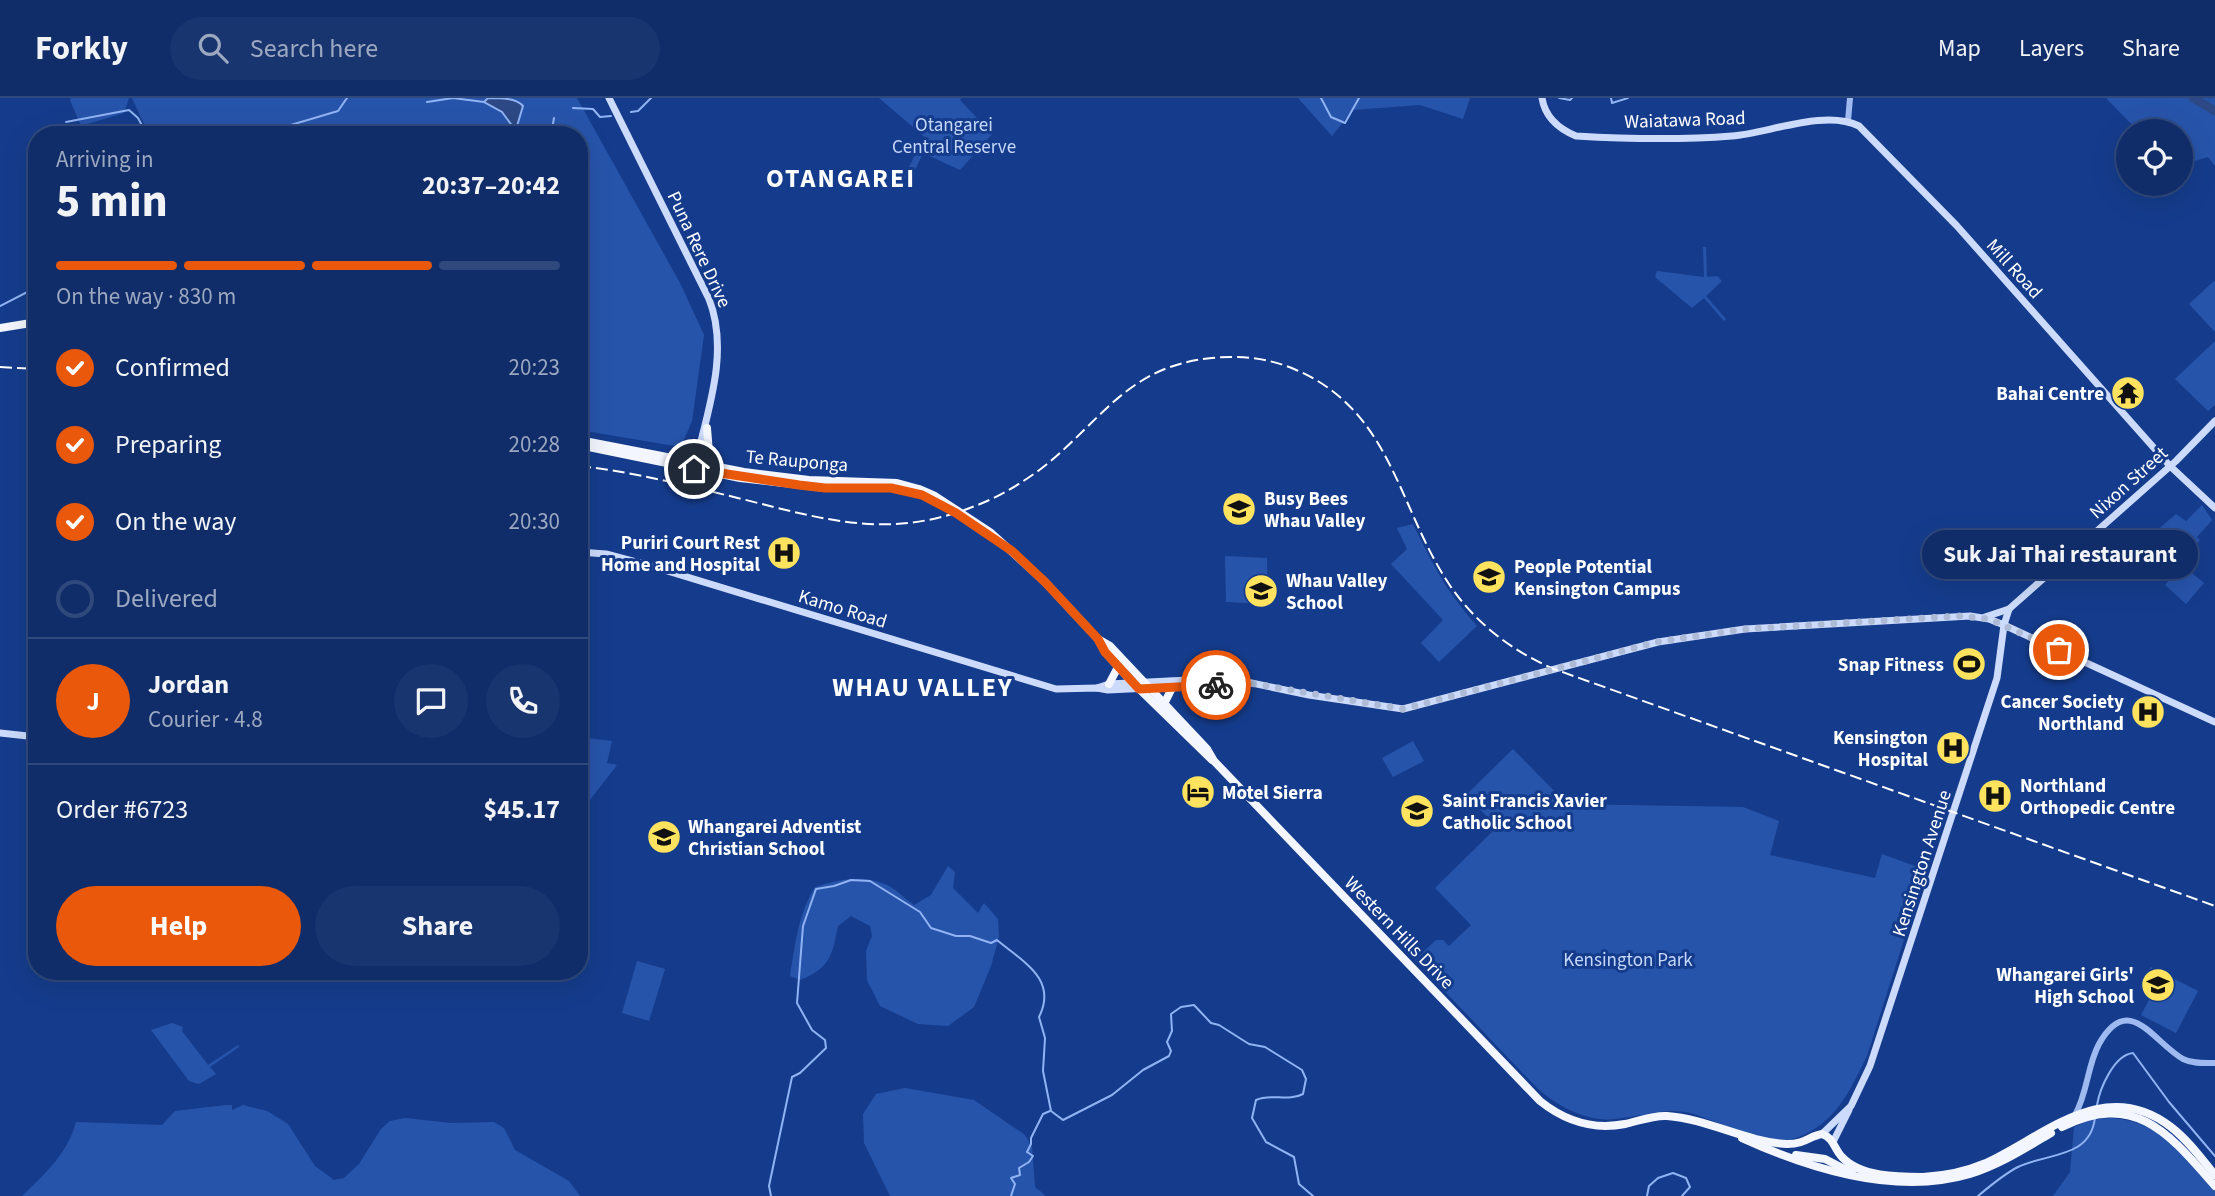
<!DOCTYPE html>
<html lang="en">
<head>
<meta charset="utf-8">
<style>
	body { margin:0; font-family:"Source Sans 3",sans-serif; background:#19356f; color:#f1f3f6; height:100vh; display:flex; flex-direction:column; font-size:26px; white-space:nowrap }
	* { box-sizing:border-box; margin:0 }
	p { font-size:23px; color:#9ca8c0 }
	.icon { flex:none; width:38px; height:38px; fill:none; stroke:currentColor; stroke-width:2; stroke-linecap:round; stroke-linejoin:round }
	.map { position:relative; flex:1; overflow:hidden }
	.details { position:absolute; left:28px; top:28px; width:560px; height:854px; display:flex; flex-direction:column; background:#102d69; border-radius:28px; box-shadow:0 7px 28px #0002,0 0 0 2px #30497d }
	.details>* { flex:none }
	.controls { position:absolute; left:2116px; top:21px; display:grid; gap:14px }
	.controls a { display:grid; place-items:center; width:77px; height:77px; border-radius:50%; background:#102d69; box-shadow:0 7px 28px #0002,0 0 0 2px #30497d; font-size:35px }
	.pin { position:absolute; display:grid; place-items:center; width:60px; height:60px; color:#fff; margin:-30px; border:4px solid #fff; border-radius:50%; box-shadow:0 2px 7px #0007 }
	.courier { position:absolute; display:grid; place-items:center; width:70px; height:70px; margin:-35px; border:5px solid #ea580c; border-radius:50%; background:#fff; color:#222; box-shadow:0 2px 9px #0007 }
	.bubble { position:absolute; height:49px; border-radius:24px; background:#102d69; box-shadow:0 7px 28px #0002,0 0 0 2px #30497d; font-size:23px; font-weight:700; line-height:49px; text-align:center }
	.headline em { font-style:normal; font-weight:700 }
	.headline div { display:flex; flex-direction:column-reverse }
	.headline { display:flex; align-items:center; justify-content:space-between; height:119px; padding:0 28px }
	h1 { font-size:46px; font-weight:700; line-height:52px }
	.bar { display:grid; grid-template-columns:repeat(4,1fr); gap:10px 7px; align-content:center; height:84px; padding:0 28px }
	.bar i { height:9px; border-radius:5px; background:#30497d }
	.bar .current { background:#ea580c }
	.bar p { grid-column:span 4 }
	.line { display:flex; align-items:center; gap:18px; padding:0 28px; border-top:2px solid #30497d }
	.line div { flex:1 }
	.round { display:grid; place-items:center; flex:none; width:74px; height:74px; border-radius:37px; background:#19356f }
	ol { padding:0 28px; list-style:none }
	li { display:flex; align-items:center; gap:21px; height:77px }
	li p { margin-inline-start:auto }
	li .icon { padding:7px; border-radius:50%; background:#ea580c; color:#fff; stroke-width:4 }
	li:last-child { color:#9ca8c0 }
	li i { width:38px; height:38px; border:4px solid #30497d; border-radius:50% }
	.action { display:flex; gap:14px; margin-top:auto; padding:14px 28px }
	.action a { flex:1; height:80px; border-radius:42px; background:#ea580c; color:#fff; font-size:28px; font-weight:700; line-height:80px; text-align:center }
	.action a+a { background:#19356f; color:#f1f3f6 }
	header { display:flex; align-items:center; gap:42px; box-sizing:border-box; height:98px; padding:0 35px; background:#102d69; border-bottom:2px solid #30497d }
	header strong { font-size:33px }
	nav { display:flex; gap:38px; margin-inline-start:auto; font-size:24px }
	.search { width:490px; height:63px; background:#19356f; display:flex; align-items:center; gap:18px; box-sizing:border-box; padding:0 24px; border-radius:38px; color:#9ca8c0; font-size:26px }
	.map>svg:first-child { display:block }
	.green { fill:#2754ab }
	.water { fill:#2c4985; stroke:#90b3f3; stroke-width:2 }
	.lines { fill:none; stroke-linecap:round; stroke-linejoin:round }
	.stream { stroke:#90b3f3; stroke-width:2 }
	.river { stroke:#2c4985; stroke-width:9 }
	.tertiary { stroke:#9ebaf0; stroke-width:6 }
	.secondary { stroke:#ccdbfb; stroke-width:7 }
	.trunk { stroke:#f3f6ff; stroke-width:8 }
	.rail { stroke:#fff; stroke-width:2; stroke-dasharray:12 5; stroke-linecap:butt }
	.done { stroke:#adbbd7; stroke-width:7; stroke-dasharray:0 12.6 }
	.route { stroke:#ea580c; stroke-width:9 }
	.labels { text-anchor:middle; stroke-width:6; stroke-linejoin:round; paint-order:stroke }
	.street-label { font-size:19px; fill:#fff; stroke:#153c8c }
	.park-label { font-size:19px; fill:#c5d8fb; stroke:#153c8c }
	.poi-label { font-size:19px; font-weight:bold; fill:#fff; stroke:#153c8c; text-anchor:start }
	.district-label { font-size:26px; font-weight:bold; letter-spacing:2px; fill:#fff; stroke:#153c8c }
</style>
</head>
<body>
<header>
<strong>Forkly</strong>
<div class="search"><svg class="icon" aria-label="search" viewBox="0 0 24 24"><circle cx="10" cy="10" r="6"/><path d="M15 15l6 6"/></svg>Search here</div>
<nav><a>Map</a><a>Layers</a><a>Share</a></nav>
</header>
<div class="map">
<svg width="2215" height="1098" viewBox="0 0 2215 1098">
	<rect width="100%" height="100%" fill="#153c8c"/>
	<g class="green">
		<polygon points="71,0 129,0 124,15 81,28 70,2"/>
		<polygon points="132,0 577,0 680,185 704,237 692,323 681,349 579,332 579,37 149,37"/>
		<polygon points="879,0 962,0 960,2 992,36 960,72 923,55 910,83 904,79 919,49 927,41"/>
		<polygon points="1298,0 1470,0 1463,21 1420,7 1353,12 1332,38"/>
		<polygon points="2106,0 2215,0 2215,68 2208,59 2181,67 2180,33 2138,33"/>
		<polygon points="1703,149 1706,149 1707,179 1717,178 1722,183 1706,198 1726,221 1724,223 1704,200 1692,210 1655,179 1657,173 1704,179"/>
		<polygon points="2214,183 2215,184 2215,234 2189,206"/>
		<polygon points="2215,243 2215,307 2208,313 2175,281"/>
		<polygon points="2202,407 2212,422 2197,439 2200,442 2186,458 2156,433 2176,416 2186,423"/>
		<path d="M1413,426C1433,467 1446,493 1477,528L1439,564L1421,545L1443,522L1391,466L1407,451L1397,430Z"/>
		<polygon points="2153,432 2172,450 2154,469 2135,451"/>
		<polygon points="1225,458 1267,460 1268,506 1226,504"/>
		<polygon points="2182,467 2204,485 2186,506 2165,487"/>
		<polygon points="579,639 612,643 607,665 617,667 579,716"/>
		<polygon points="1413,643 1424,663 1393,679 1382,660"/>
		<path d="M1513,651L1567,706L1743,709L1779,723L1770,757L1875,780L1882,756L1926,772L1867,958C1850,993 1835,1026 1796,1040C1772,1049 1718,1024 1694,1016C1666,1008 1642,1019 1615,1021C1587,1024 1559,1009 1538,991L1415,862L1436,842H1443L1449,848L1471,827L1435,790L1497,729L1466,697Z"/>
		<path d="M948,768L955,774L953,790L978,815L984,805L998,821L999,839L991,868L974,909L948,928L918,926L880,908L867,882L866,853L872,838L870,828L851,818L838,828C832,858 830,870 800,882L790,878C795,848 798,816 815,789C840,781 861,776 887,787C896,791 905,801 914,807L931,797Z"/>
		<polygon points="637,863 665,871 649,923 622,915"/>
		<polygon points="2151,869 2198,893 2176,935 2141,917 2152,896 2140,889"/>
		<polygon points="172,925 183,929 182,933 208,967 238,947 239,949 210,969 216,976 199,986 189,983 151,932"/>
		<polygon points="905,990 974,1002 1025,1037 1032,1049 1035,1089 1046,1098 890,1098 864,1045 863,1016 876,996"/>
		<path d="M226,1007H232V1012L243,1007L267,1013L288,1026L315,1068L334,1082L344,1080L359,1066L381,1031L390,1023L405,1020L451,1025L494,1024L504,1030L515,1052L569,1083L580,1098H22C45,1076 68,1055 76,1024L162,1027L175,1013Z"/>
		<path d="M2111,1020C2164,1024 2181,1054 2215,1090V1098H2053L2070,1074L2074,1029L2090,1022Z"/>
	</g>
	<path class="water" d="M488,0C501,0 516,0 523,8L517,28L513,29L502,14L484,4Z"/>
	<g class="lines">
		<g class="stream">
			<polyline points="1321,0 1331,19 1345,25 1359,0"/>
			<polyline points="1559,0 1570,2 1572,0"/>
			<polyline points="1611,0 1612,5 1628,0"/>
			<polyline points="427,4 453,0 484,4"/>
			<polyline points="573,10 593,11 600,19 611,18"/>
			<polyline points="631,14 638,13 651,0"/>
			<polyline points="66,24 129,12 138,20 147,37"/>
			<polyline points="257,37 338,13 347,0"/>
			<polyline points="513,37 515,28"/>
			<polyline points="551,37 554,20"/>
			<polyline points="0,208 37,189"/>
			<path d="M2097,1007C2100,990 2114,957 2133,955L2169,1004L2215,1058"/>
			<path d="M771,1098L769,1088L792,979L800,975L826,950L825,942L812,932L797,905L803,828L816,791L834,788L851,782L870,783L920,814L931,830L956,838H970L991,845L997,842C1023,864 1058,881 1039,919L1045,940L1043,973L1051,1013L1063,1022L1112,997L1143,972L1169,958L1171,953L1167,944L1172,933L1171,916L1181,909L1194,907L1211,925L1219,927L1249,946L1265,949L1302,972L1306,981L1303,996C1288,1004 1271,995 1256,1002L1252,1020L1266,1044L1294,1059L1299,1086L1313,1098"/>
			<polyline points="1011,1098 1015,1086 1011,1080 1020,1077 1019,1070 1029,1064 1033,1058 1027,1054 1031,1046 1031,1040 1043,1016 1050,1013"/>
			<polyline points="1647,1098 1649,1088 1658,1080 1673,1075 1686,1080 1690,1089 1682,1098"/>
			<path d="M1978,1098C1990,1088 2004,1076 2018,1069C2046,1055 2091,1061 2095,1019"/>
		</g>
		<polyline class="river" points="2193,0 2215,13"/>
		<g class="tertiary">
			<polyline points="1848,23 1850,0"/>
			<path d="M2075,1017C2088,994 2087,968 2099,946C2129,893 2153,944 2183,961C2193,966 2205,965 2215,965"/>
		</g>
		<g class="secondary">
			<path d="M609,0L709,201C730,254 707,315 695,367"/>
			<path d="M1542,0C1545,19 1559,31 1576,38C1627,41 1681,42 1732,38C1769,35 1825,11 1859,28L1957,128L2170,368L2215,410"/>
			<polyline points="579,454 606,456 651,468 1056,591 1097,590 1108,592 1230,586 1237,584"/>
			<polyline points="1985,519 2009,511"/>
			<polyline points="1097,590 1109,586 1228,580 1309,597 1403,611 1658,544 1745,531 1970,518 1989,521 2004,527 2215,624"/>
			<polyline points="0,635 37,639"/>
			<polyline points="1822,1036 1851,1008 1870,968 1997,580 2004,527 2009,511 2176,363 2215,323"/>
			<polyline points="1833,1044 1849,1012"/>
		</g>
		<g class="trunk">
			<polyline points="0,230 37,224"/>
			<polyline points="707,330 709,355 718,369"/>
			<polyline points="579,342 744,374 809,382 897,385 919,391 935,398 990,434 1045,484 1098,541 1105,554 1133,585 1212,662"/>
			<polyline points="579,347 740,380 826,390 879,389"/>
			<polyline points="677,358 693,355 699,351"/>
			<path d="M1098,541L1110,548L1207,651L1214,663L1540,1003C1565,1023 1594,1032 1625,1026C1639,1023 1653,1017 1667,1018C1708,1021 1746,1044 1787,1046C1806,1046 1809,1038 1822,1036C1834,1040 1834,1051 1842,1059C1860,1079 1898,1079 1923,1079C1944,1078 1967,1073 1986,1065C2046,1037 2105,978 2171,1029C2188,1042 2201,1060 2215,1077"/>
			<polyline points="1109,586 1118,569"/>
			<polyline points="1164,606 1172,590"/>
			<path d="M2062,1029C2136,992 2170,1037 2215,1088"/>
			<path d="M1742,1040C1810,1071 1896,1098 1970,1076C1999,1067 2024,1051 2051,1035"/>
			<polyline points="1796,1057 1825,1061 1852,1075"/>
		</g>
		<g class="rail">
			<polyline points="0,269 37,271"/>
			<path d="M579,368C635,374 688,388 742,401C826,422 890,442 975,408C999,399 1022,385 1042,370C1102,323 1127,268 1212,260C1240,257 1268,260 1294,271C1392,312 1397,408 1449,486C1475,525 1512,553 1554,571L2215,808"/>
		</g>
	</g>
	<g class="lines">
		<polyline class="done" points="1216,587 1243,584 1403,611 1657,544 1745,531 1959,518 1989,521 2059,552"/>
		<polyline class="route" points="694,371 799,387 825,390 891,390 922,397 956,415 1012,453 1045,484 1098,541 1105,554 1139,591 1216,587"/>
	</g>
	<defs>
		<g id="temple-disc" transform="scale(1.75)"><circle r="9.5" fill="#ffe25d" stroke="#153c8c"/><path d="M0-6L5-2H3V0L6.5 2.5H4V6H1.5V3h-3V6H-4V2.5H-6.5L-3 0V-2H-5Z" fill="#111"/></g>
		<g id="school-disc" transform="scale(1.75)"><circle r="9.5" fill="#ffe25d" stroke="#153c8c"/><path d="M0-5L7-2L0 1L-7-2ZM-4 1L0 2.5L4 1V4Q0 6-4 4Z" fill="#111"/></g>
		<g id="hospital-disc" transform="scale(1.75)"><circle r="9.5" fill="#ffe25d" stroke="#153c8c"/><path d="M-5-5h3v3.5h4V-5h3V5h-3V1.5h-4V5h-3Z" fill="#111"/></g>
		<g id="university-disc" transform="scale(1.75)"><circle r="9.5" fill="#ffe25d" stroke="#153c8c"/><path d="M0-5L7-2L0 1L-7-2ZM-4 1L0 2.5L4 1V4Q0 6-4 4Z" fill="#111"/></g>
		<g id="stadium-disc" transform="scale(1.75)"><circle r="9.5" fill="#ffe25d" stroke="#153c8c"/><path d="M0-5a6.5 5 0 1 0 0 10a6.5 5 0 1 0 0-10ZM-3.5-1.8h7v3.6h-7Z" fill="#111"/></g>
		<g id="hotel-disc" transform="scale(1.75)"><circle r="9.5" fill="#ffe25d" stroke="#153c8c"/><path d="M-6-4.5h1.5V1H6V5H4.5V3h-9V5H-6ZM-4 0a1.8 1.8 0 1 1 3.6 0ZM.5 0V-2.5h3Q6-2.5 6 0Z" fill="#111"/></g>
	</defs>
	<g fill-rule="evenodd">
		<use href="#temple-disc" x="2128" y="295"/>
		<use href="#school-disc" x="1239" y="411"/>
		<use href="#hospital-disc" x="784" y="455"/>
		<use href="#university-disc" x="1489" y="479"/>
		<use href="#school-disc" x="1261" y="493"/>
		<use href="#stadium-disc" x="1969" y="566"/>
		<use href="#hospital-disc" x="2148" y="614"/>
		<use href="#hospital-disc" x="1953" y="650"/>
		<use href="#hotel-disc" x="1198" y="694"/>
		<use href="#hospital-disc" x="1995" y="698"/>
		<use href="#school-disc" x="1417" y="713"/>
		<use href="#school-disc" x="664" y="739"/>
		<use href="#school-disc" x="2158" y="887"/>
	</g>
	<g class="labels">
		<g class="street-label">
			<text transform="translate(1685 21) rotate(-2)" y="7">Waiatawa Road</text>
			<text transform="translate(700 151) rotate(65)" y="7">Puna Rere Drive</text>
			<text transform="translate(2015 170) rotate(48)" y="7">Mill Road</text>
			<text transform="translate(797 362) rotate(5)" y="7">Te Rauponga</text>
			<text transform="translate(2128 384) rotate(-42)" y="7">Nixon Street</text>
			<text transform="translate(843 510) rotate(17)" y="7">Kamo Road</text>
			<text transform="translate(1921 765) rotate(-72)" y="7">Kensington Avenue</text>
			<text transform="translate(1400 834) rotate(46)" y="7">Western Hills Drive</text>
		</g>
		<g class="park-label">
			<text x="954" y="33">Otangarei<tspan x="954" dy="22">Central Reserve</tspan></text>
			<text x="1628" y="868">Kensington Park</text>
		</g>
		<g class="poi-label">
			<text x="2104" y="302" text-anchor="end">Bahai Centre</text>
			<text x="1264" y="407">Busy Bees<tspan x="1264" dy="22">Whau Valley</tspan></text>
			<text x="760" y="451" text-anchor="end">Puriri Court Rest<tspan x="760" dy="22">Home and Hospital</tspan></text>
			<text x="1514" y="475">People Potential<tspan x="1514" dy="22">Kensington Campus</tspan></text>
			<text x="1286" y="489">Whau Valley<tspan x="1286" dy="22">School</tspan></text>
			<text x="1944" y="573" text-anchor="end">Snap Fitness</text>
			<text x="2124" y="610" text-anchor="end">Cancer Society<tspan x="2124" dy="22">Northland</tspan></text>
			<text x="1928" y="646" text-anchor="end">Kensington<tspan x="1928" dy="22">Hospital</tspan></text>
			<text x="2020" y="694">Northland<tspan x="2020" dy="22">Orthopedic Centre</tspan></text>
			<text x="1222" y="701">Motel Sierra</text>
			<text x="1442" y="709">Saint Francis Xavier<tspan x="1442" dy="22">Catholic School</tspan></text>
			<text x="688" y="735">Whangarei Adventist<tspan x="688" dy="22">Christian School</tspan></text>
			<text x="2134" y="883" text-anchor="end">Whangarei Girls'<tspan x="2134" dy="22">High School</tspan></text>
		</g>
		<g class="district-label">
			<text x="841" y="89">OTANGAREI</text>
			<text x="923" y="598">WHAU VALLEY</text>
		</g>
	</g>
</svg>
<div class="controls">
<a><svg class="icon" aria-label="locate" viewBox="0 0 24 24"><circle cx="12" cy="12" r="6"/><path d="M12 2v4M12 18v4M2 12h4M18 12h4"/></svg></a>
</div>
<div class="pin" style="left:2059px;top:552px;background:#ea580c"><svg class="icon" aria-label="bag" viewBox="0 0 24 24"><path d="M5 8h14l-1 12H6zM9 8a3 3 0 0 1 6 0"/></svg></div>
<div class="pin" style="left:694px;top:371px;background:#1f2937"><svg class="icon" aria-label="home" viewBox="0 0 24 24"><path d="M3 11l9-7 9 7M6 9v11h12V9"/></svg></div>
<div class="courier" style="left:1216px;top:587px"><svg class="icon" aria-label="bike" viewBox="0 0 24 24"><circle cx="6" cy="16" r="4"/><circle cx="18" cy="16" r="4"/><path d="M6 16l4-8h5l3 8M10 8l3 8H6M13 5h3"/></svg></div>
<div class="bubble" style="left:1922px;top:432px;width:276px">Suk Jai Thai restaurant</div>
<section class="details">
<div class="headline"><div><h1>5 min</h1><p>Arriving in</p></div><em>20:37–20:42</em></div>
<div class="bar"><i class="current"></i><i class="current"></i><i class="current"></i><i></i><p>On the way · 830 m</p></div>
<ol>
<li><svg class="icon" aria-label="check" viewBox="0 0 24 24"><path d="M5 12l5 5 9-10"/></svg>Confirmed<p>20:23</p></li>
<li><svg class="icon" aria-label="check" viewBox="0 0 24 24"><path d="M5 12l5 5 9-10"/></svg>Preparing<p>20:28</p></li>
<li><svg class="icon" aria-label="check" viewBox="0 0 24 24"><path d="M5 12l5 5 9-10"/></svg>On the way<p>20:30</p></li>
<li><i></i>Delivered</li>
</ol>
<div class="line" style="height:126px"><b class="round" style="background:#ea580c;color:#fff">J</b><div><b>Jordan</b><p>Courier · 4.8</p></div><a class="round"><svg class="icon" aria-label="chat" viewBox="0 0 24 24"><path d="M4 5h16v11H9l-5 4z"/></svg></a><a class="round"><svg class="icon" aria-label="phone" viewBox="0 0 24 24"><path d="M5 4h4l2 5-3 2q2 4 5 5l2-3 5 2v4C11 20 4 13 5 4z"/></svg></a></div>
<div class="line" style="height:91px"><div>Order #6723</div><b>$45.17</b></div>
<div class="action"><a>Help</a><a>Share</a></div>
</section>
</div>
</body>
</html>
